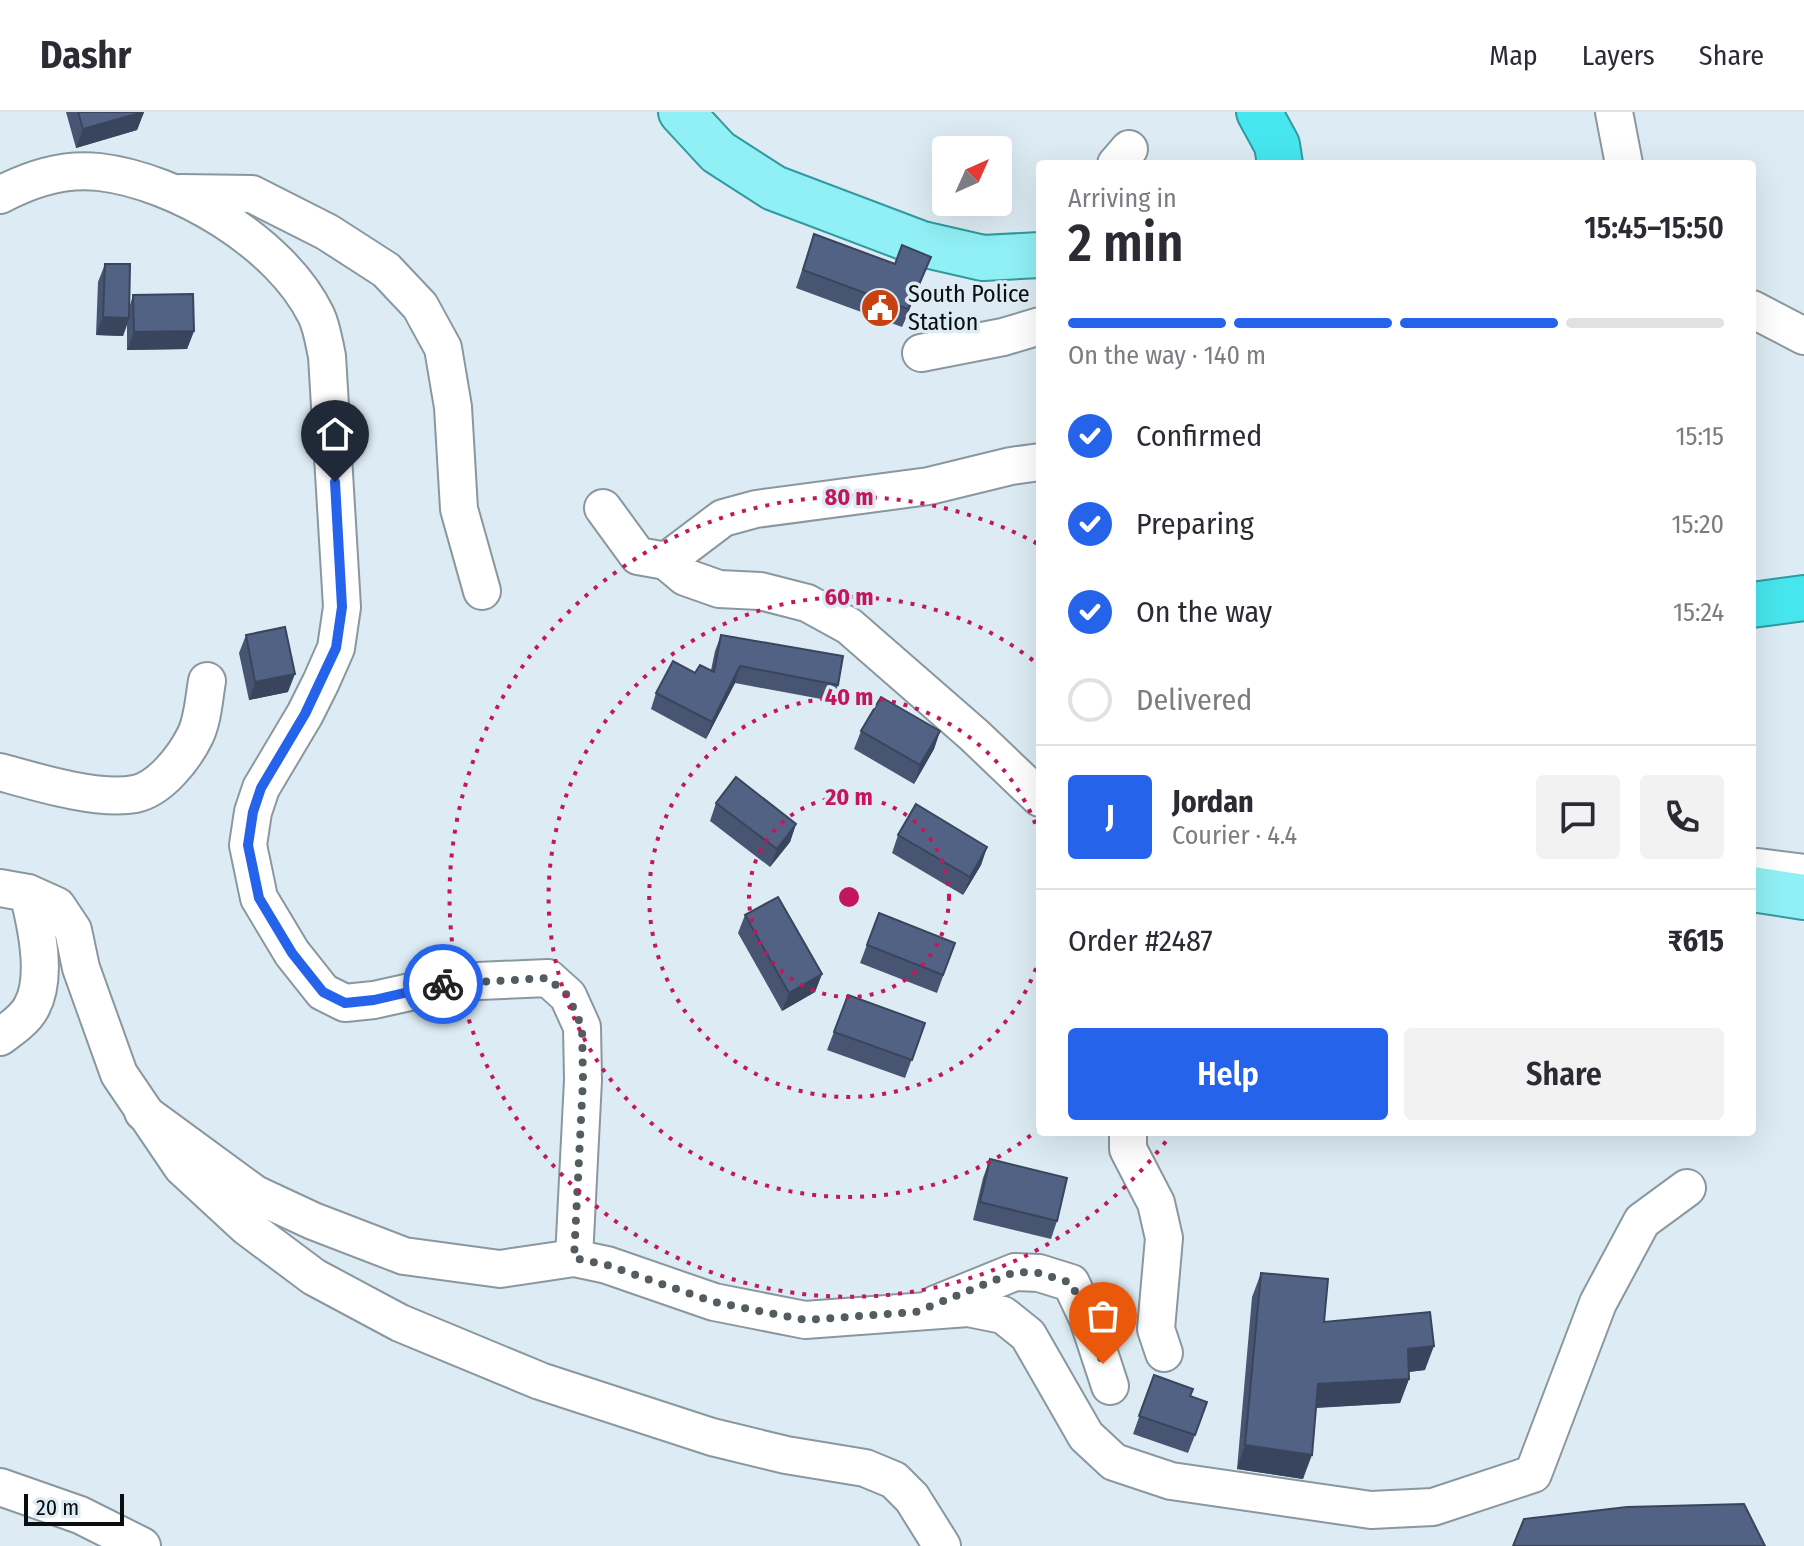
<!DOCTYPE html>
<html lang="en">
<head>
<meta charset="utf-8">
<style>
	body { margin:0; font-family:"Fira Sans Condensed",sans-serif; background:#f2f2f3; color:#2b2b33; height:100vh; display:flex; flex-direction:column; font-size:30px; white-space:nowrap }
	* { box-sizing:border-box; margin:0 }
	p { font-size:26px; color:#7c7c81 }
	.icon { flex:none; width:44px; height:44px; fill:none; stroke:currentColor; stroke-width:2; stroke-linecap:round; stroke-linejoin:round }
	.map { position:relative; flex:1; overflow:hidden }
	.sheet { position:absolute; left:1036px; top:48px; width:720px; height:976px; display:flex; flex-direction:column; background:#fff; border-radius:8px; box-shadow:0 8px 32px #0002 }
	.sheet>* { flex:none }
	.needle { width:52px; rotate:45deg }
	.controls { position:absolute; left:932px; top:24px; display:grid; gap:16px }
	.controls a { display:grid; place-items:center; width:80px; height:80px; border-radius:8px; background:#fff; box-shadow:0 8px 32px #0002; font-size:40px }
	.scale { position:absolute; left:24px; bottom:20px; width:100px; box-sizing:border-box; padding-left:8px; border:4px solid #090e10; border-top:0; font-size:22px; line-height:28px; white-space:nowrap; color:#090e10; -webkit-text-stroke:6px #ddecf4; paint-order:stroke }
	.pin { position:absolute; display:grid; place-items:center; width:68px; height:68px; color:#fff; margin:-82px -34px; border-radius:50% 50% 50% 0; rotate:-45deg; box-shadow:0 0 8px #0007 }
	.pin .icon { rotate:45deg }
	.courier { position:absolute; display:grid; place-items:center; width:80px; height:80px; margin:-40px; border:6px solid #2563eb; border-radius:50%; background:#fff; color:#222; box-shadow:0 2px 10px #0007 }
	.head em { font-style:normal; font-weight:600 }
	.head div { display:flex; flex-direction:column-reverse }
	.head { display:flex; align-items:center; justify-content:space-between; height:136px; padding:0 32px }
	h1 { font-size:52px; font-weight:600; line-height:60px }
	.bar { display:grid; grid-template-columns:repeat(4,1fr); gap:12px 8px; align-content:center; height:96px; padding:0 32px }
	.bar i { height:10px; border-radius:6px; background:#e1e1e2 }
	.bar .current { background:#2563eb }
	.bar p { grid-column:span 4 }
	.line { display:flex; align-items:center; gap:20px; padding:0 32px; border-top:2px solid #e1e1e2 }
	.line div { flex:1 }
	.round { display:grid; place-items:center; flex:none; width:84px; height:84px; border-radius:8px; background:#f2f2f3 }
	ol { padding:0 32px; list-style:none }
	li { display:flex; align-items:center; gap:24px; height:88px }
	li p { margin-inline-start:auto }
	li .icon { padding:8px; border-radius:50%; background:#2563eb; color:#fff; stroke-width:4 }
	li:last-child { color:#7c7c81 }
	li i { width:44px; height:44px; border:4px solid #e1e1e2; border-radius:50% }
	.action { display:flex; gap:16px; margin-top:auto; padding:16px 32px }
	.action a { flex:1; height:92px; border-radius:8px; background:#2563eb; color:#fff; font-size:32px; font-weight:600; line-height:92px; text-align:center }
	.action a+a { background:#f2f2f3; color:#2b2b33 }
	header { display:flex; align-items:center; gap:48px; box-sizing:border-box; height:112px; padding:0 40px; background:#fff; border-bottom:2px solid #e1e1e2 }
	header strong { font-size:38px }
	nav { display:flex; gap:44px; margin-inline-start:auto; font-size:28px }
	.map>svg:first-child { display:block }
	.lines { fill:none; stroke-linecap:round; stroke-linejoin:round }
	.minor-casing { stroke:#8a979f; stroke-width:40 }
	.major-casing { stroke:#319aa0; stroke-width:48 }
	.highway-casing { stroke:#319aa0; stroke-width:48 }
	.minor { stroke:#fff; stroke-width:36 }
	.major { stroke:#90f0f5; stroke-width:44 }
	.highway { stroke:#46e6ee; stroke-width:44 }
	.wall { fill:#475472 }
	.shaded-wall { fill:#39455c }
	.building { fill:#526284; stroke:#39455c; stroke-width:2 }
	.done { stroke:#535c60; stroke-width:8; stroke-dasharray:0 14.4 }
	.route { stroke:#2563eb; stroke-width:10 }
	.ring { fill:none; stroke:#c2185b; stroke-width:4; stroke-dasharray:4 8 }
	.labels { text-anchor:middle; stroke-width:7; stroke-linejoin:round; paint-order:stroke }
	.poi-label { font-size:24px; fill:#090e10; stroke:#ddecf4; text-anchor:start }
	.centre { fill:#c2185b; stroke:#ddecf4; stroke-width:4 }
	.ring-label { font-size:24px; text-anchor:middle; font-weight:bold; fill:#c2185b; stroke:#ddecf4; stroke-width:7; stroke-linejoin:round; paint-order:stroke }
</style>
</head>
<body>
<header>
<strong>Dashr</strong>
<nav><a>Map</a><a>Layers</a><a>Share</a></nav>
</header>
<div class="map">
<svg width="1804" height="1434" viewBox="0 0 1804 1434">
	<rect width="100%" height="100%" fill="#ddecf4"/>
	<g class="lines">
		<g class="minor-casing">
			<g id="minor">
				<polyline points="1614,0 1624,52"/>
				<polyline points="1116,52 1129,37"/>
				<polyline points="181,81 252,82 327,120 386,158 420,194 443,236 453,295 459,397 482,479"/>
				<path d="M0,83C30,67 65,56 99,60C177,69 281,131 316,203C322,215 324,231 327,244L342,495L336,536L321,570L305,602L261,676L253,700L248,733L259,786L292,841L323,880L345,891L374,888L455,870L548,866L568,884L582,915L583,968L574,1146L500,1157L404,1144L313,1109L255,1082L143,1000"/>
				<polyline points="1752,197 1804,224"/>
				<polyline points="921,241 1003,225 1040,214"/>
				<polyline points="603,396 638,444 666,449 723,406 756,397 929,374 1011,354 1040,350"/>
				<polyline points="666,449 685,465 719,477 760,479 807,491 849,514 974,623 1040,686"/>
				<path d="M0,660C36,670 98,689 135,682C160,677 184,646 195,624C203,608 204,586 207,569"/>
				<polyline points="1752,756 1758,755 1804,761"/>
				<polyline points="0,776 28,781 57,794 73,818 81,856 119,962 182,1055 247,1115 314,1165 400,1211 540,1269 712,1325 786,1343 865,1356 894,1368 912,1386 942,1434"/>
				<path d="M0,925C11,917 26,907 32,894C48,864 36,812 28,781"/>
				<polyline points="1128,1020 1128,1037 1156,1091 1164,1126 1156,1217 1164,1241"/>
				<polyline points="574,1146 607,1153 714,1190 805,1208 968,1196 1003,1203 1028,1223 1086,1324 1114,1350 1171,1369 1371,1398 1433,1395 1533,1362 1598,1191 1642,1109 1687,1076"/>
				<polyline points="936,1192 1015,1160 1039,1161 1071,1171 1088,1207 1110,1274"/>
				<polyline points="0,1375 80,1403 142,1434"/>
			</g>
		</g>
		<g class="major-casing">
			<g id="major">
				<polyline points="681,0 718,40 774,76 922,132 983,146 1040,143"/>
				<polyline points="1752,777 1804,785"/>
			</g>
		</g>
		<g class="highway-casing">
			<g id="highway">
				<polyline points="1259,0 1277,33 1280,52"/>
				<polyline points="1752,493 1804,486"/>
			</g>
		</g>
		<use href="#minor" class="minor"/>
		<use href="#major" class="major"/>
		<use href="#highway" class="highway"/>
	</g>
	<g class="wall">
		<polygon points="66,0 144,0 137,18 76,36"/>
		<polygon points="814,122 895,152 931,145 902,215 796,176"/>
		<polygon points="105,152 130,193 133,183 194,219 187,237 127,238 127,213 123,224 96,223 98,170"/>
		<polygon points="246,523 288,580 249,588 239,541"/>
		<polygon points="721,523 838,573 832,589 735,571 706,627 651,597 656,581 695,561 711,558 715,539"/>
		<polygon points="861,619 940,619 934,637 914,672 854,637"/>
		<polygon points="716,691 796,712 790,730 770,755 710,709"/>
		<polygon points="898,723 987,735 981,753 963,783 892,741"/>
		<polygon points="879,801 955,831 937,881 860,851"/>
		<polygon points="745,803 822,862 815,880 782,899 738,821"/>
		<polygon points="848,883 925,911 905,966 827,938"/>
		<polygon points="990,1047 1057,1109 1051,1127 973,1108 983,1066"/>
		<polygon points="1261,1161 1324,1210 1425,1258 1409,1260 1409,1267 1400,1291 1316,1296 1303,1367 1237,1357 1252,1185"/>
		<polygon points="1154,1263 1191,1284 1195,1323 1188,1341 1133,1322"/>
	</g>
	<g class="shaded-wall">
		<polygon points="144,0 137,18 76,36 83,17"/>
		<polygon points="931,145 924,163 902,215 908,197"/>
		<polygon points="103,205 129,206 123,224 96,223"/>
		<polygon points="194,219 187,237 127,238 134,220"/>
		<polygon points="740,554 735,571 706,627 712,610"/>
		<polygon points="295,562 288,580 249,588 255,570"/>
		<polygon points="940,619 934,637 914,672 920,653"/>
		<polygon points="796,712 790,730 770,755 777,737"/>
		<polygon points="987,735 981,753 963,783 970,765"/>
		<polygon points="822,862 815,880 782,899 789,881"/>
		<polygon points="1434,1234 1425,1258 1399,1261 1408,1237"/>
		<polygon points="1409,1267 1400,1291 1309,1296 1318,1272"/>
		<polygon points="1245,1333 1312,1343 1303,1367 1237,1357"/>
	</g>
	<g class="building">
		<polygon points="78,0 143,0 83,17"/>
		<polygon points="814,122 895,152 902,133 931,145 908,197 803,158"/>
		<polygon points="105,152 130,152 129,206 103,205"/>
		<polygon points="193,182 194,219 134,220 133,183"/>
		<polygon points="285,515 295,562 255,570 246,523"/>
		<polygon points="721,523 843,544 838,573 740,554 712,610 656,581 673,549 695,561 700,553 714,560"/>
		<polygon points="881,585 940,619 920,653 861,619"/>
		<polygon points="736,665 796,712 777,737 716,691"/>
		<polygon points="916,692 987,735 970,765 898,723"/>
		<polygon points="778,785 822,862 789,881 745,803"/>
		<polygon points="879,801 955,831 943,863 867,833"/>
		<polygon points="848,883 925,911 912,948 834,920"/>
		<polygon points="990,1047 1067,1066 1057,1109 980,1090"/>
		<polygon points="1261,1161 1328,1167 1324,1210 1430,1200 1434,1234 1408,1237 1409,1267 1318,1272 1312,1343 1245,1333"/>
		<polygon points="1154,1263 1193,1277 1190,1284 1207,1290 1195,1323 1139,1304"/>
		<polygon points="1744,1392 1765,1434 1513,1434 1524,1407 1627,1395"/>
	</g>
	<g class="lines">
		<polyline class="done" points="443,872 548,866 568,884 582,915 583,968 574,1146 607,1153 714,1190 805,1208 916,1200 1015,1160 1039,1161 1071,1171 1088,1207 1103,1252"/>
		<polyline class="route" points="335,370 342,495 336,536 305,602 261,676 253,700 248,733 259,786 292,841 323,880 345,891 374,888 443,872"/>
	</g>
	<g class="ring">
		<circle cx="849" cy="785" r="100"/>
		<path d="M1040 845A200 200 0 1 1 1040 725"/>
		<path d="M1040 1016A300 300 0 1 1 1040 554"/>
		<path d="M1173 1020A400 400 0 1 1 1040 433"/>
	</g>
	<defs>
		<g id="civic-disc" transform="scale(2)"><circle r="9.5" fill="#c84110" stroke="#ddecf4"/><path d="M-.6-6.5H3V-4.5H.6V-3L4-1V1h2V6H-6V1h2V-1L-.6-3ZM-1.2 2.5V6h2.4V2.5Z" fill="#fff"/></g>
	</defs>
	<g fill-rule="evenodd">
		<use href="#civic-disc" x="880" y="196"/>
	</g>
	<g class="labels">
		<g class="poi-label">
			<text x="908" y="190">South Police<tspan x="908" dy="28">Station</tspan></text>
		</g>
	</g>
	<circle cx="849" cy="785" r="12" class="centre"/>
	<g class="ring-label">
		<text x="849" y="393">80 m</text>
		<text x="849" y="493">60 m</text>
		<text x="849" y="593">40 m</text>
		<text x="849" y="693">20 m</text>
	</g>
</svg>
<div class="controls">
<a><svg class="needle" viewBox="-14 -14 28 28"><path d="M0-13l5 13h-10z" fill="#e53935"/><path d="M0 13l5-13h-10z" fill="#7c7c81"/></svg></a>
</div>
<div class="scale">20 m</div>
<div class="pin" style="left:1103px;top:1252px;background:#ea580c"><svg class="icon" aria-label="bag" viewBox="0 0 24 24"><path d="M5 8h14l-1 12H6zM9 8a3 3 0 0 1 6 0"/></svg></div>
<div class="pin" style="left:335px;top:370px;background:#1f2937"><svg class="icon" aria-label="home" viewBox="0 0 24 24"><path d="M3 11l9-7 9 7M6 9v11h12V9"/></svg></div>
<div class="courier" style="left:443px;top:872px"><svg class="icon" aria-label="bike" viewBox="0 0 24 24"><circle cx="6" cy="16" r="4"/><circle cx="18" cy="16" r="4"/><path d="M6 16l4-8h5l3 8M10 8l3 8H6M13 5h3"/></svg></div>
<section class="sheet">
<div class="head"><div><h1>2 min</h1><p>Arriving in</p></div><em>15:45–15:50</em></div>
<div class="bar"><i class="current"></i><i class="current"></i><i class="current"></i><i></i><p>On the way · 140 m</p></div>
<ol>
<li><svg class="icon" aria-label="check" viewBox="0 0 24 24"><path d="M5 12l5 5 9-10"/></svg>Confirmed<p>15:15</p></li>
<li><svg class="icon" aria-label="check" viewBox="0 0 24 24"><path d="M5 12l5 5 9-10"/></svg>Preparing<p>15:20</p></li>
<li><svg class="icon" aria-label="check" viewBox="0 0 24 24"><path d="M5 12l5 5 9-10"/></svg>On the way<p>15:24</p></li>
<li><i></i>Delivered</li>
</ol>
<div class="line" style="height:144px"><b class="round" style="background:#2563eb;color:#fff">J</b><div><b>Jordan</b><p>Courier · 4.4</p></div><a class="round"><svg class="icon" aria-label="chat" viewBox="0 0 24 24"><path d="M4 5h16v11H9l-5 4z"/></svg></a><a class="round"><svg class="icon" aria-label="phone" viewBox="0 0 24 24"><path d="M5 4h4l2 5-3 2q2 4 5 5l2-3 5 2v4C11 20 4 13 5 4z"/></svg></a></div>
<div class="line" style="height:104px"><div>Order #2487</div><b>₹615</b></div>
<div class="action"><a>Help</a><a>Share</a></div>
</section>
</div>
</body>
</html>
